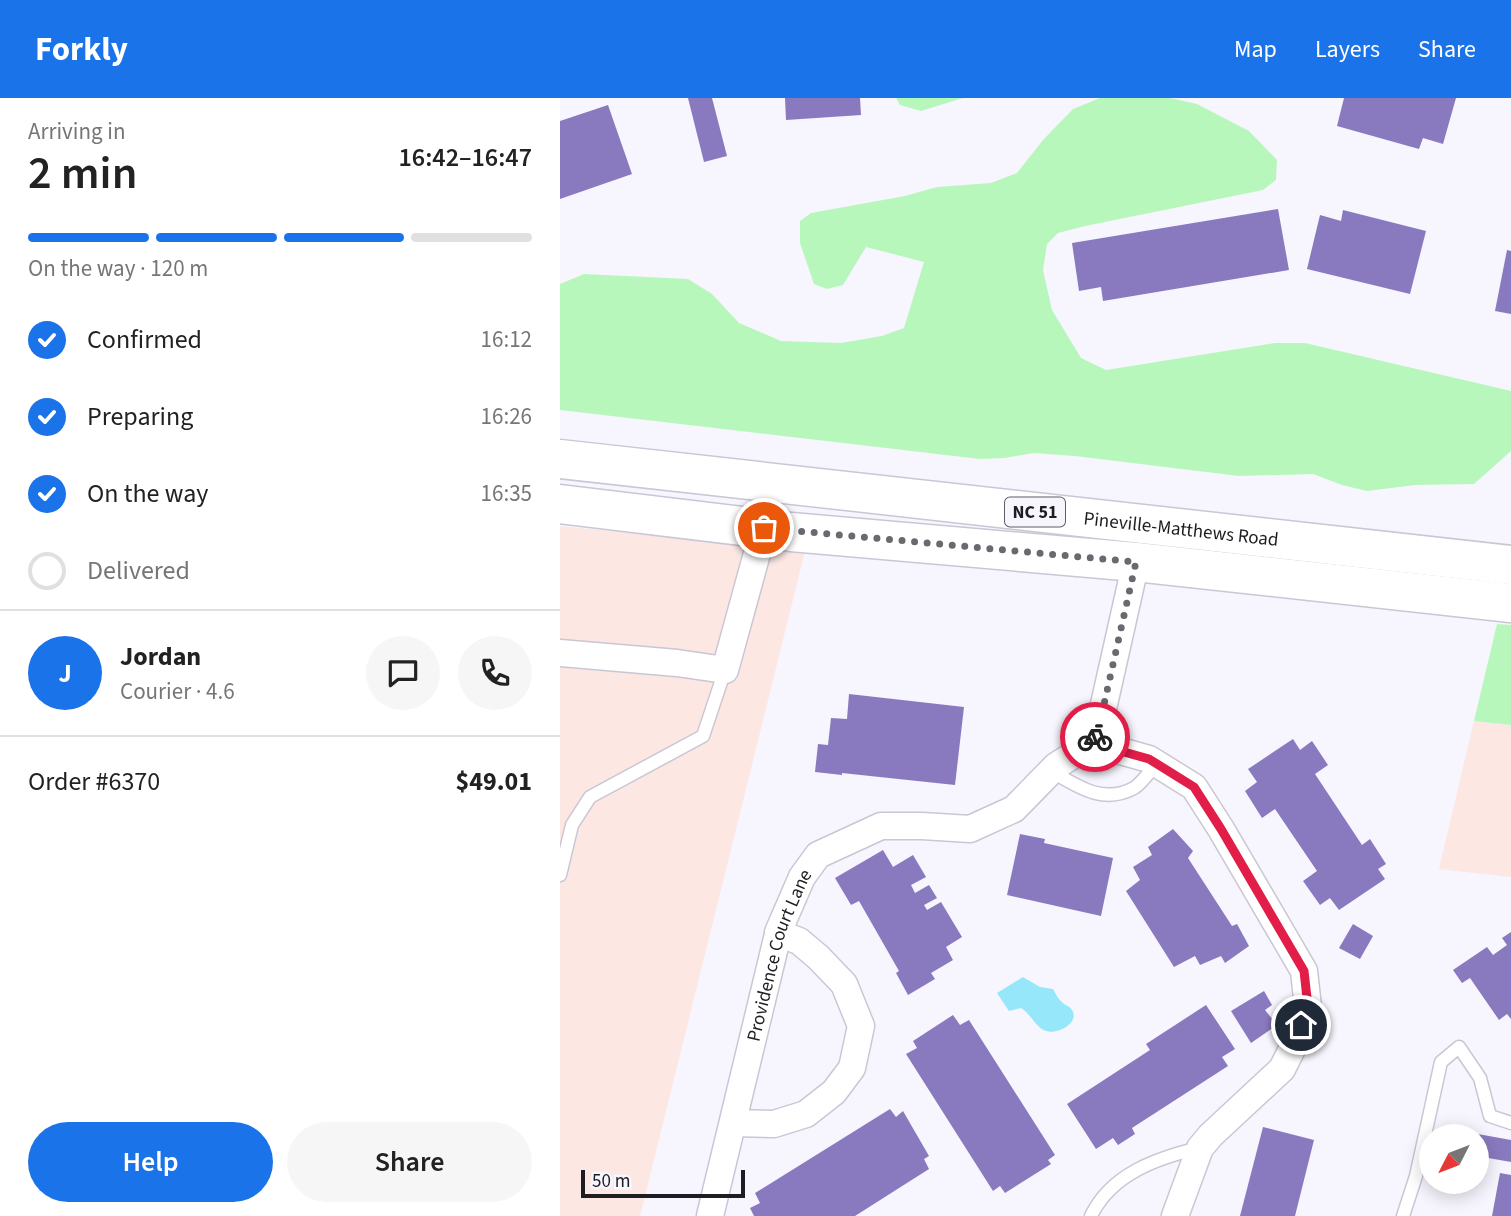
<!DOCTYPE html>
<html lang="en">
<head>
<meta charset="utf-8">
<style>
	body { margin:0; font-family:"Source Sans 3",sans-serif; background:#f6f6f6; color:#222; height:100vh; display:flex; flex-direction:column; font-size:26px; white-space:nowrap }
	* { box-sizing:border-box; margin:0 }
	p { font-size:23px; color:#767676 }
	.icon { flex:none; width:38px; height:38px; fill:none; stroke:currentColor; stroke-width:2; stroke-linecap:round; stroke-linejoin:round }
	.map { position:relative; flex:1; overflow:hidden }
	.sheet { display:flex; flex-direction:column; background:#fff; width:560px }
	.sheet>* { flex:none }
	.needle { width:46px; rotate:228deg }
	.tools { position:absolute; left:859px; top:1026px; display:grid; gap:14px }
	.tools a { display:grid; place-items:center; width:70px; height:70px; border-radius:50%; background:#fff; box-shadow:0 4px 18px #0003; font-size:35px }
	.scale { position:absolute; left:21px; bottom:18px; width:164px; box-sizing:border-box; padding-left:7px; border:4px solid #1e1d22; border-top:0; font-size:19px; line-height:24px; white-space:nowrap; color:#1e1d22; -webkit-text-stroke:5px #f7f5fd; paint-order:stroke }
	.pin { position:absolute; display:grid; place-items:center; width:60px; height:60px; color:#fff; margin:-30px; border:4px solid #fff; border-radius:50%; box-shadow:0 2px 7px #0007 }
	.courier { position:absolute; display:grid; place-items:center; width:70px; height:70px; margin:-35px; border:5px solid #e11d48; border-radius:50%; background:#fff; color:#222; box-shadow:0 2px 9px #0007 }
	.summary em { font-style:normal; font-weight:600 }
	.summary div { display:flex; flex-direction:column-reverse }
	.summary { display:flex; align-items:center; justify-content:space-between; height:119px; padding:0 28px }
	h1 { font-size:46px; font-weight:600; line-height:52px }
	.bar { display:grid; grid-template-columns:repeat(4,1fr); gap:10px 7px; align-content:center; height:84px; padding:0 28px }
	.bar i { height:9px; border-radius:5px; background:#e0e0e0 }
	.bar .current { background:#1a73e8 }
	.bar p { grid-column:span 4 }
	.line { display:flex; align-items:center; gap:18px; padding:0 28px; border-top:2px solid #e0e0e0 }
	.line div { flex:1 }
	.round { display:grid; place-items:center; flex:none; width:74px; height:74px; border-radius:37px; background:#f6f6f6 }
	ol { padding:0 28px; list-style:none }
	li { display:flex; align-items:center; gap:21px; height:77px }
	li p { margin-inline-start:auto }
	li .icon { padding:7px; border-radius:50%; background:#1a73e8; color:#fff; stroke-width:4 }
	li:last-child { color:#767676 }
	li i { width:38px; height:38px; border:4px solid #e0e0e0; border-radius:50% }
	.primary-button { display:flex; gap:14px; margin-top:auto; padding:14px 28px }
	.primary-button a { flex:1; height:80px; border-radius:42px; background:#1a73e8; color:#fff; font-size:28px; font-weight:600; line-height:80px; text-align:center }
	.primary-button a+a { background:#f6f6f6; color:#222 }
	header { display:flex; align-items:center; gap:42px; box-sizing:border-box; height:98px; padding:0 35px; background:#1a73e8; color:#fff }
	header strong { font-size:33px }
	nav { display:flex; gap:38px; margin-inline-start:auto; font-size:24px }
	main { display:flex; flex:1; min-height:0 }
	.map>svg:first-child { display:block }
	.education { fill:#fce7e3 }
	.green { fill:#b8f7bc }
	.water { fill:#95e7f9 }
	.building { fill:#897ac0 }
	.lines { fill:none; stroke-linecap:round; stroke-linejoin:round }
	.lane-casing { stroke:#c9c7d4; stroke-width:15 }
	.street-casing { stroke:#c9c7d4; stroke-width:29 }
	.primary-casing { stroke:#c9c7d4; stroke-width:41 }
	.lane { stroke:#fff; stroke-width:12 }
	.street { stroke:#fff; stroke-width:26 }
	.primary { stroke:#fff; stroke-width:38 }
	.done { stroke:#6a696f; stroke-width:7; stroke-dasharray:0 12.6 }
	.route { stroke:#e11d48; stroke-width:9 }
	.labels { text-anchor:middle; stroke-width:7; stroke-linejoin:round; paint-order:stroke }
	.shield { fill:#f7f5fd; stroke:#5f5e64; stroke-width:2 }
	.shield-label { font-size:18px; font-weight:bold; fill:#1e1d22 }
	.street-label { font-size:19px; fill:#1e1d22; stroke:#f7f5fd }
</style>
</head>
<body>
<header>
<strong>Forkly</strong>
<nav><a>Map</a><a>Layers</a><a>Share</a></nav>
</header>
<main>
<section class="sheet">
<div class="summary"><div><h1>2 min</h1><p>Arriving in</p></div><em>16:42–16:47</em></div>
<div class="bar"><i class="current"></i><i class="current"></i><i class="current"></i><i></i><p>On the way · 120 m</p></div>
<ol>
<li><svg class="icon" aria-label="check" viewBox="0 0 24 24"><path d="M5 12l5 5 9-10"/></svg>Confirmed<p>16:12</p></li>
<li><svg class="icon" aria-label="check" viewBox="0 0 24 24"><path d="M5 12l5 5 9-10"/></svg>Preparing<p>16:26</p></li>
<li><svg class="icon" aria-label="check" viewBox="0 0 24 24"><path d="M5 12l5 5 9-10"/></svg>On the way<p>16:35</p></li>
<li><i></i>Delivered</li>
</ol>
<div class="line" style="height:126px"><b class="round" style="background:#1a73e8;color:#fff">J</b><div><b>Jordan</b><p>Courier · 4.6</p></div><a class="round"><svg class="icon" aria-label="chat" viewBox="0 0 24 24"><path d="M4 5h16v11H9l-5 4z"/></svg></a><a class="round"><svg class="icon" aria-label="phone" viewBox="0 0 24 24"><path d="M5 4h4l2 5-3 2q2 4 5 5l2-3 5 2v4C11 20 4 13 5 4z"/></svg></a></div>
<div class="line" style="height:91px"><div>Order #6370</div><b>$49.01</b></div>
<div class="primary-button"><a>Help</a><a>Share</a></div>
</section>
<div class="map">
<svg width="951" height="1118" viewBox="0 0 951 1118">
	<rect width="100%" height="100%" fill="#f7f5fd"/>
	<g class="education">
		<polygon points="0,428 245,453 80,1118 0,1118"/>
		<polygon points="914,623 951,627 951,779 879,771"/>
	</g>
	<g class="green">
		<polygon points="336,0 403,0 361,13 340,7"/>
		<polygon points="540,0 610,0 637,6 689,33 717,62 716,82 703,92 525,128 498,135 487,146 483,172 492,212 521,260 546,272 715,245 745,245 951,293 951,353 914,386 855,387 807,393 782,387 753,376 679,378 515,358 474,355 444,360 420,361 0,312 0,186 24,176 128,181 152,196 179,225 221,243 281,245 322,238 344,230 364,164 306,149 283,187 267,191 254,186 240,145 240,123 251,115 345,98 377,89 431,85 457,75 483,42 513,11"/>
		<polygon points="937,526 951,527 951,627 914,623"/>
	</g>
	<path class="water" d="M463,879L480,889L493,891C496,896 498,901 503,905C506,908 510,908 512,912C520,925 497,937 486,933C476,930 471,916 461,910L449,913L437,895Z"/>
	<g class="building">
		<polygon points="128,0 152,0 167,58 144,64"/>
		<polygon points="225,0 300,0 301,17 226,22"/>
		<polygon points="784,0 896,0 883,46 863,40 859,51 777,28"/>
		<polygon points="48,7 72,76 0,101 0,23"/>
		<polygon points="718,111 729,172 543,203 541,189 519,193 512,145"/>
		<polygon points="783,112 866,133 850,196 747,171 760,117 781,123"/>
		<polygon points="947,152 951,153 951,216 935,213"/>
		<polygon points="289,596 404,609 395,687 282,675 282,677 255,674 258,646 268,647 271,620 287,621"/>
		<polygon points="733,641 740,652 752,643 768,667 755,676 802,747 810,741 826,766 818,771 825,781 779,812 770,800 760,807 743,783 757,773 715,711 702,720 685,693 697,684 688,671"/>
		<polygon points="613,731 633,753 628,760 672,828 677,826 689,848 665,865 661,858 640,867 635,858 614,869 566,793 580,782 573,769 592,757 588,749"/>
		<polygon points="460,736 485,741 484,745 553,760 541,818 447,797"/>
		<polygon points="323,752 333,769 353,757 366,779 351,787 355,795 369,787 377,800 364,807 367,812 381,804 402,839 386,849 393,862 371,875 375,881 348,897 336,875 339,873 299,803 291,807 275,780"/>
		<polygon points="793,826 813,838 800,861 779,850"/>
		<polygon points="951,834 951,921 947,916 939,922 910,880 902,885 893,872 927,849 933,857 947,847 942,840"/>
		<polygon points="704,893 712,907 705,912 717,927 691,945 671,913"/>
		<polygon points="646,907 675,951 662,959 668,968 572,1030 575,1036 558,1047 553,1040 536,1051 507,1006 590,952 586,946"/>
		<polygon points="393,917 400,927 409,922 495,1057 488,1062 491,1066 445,1095 440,1088 433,1093 346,956 357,950 353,943"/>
		<polygon points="330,1011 336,1019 343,1013 369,1058 364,1061 369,1071 295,1118 194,1118 190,1110 200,1105 195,1095"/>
		<polygon points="703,1029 754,1042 735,1118 680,1118"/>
		<polygon points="890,1031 951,1042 951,1064 917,1058 917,1038 889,1038"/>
		<polygon points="940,1075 951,1077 951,1118 932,1118"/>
	</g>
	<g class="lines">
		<g class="lane-casing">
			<g id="lane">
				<path d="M491,673C517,688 543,707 574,690C582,685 590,673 597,665"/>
				<polyline points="0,777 12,727 30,699 143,638 165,572"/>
				<path d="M531,1118C551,1076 597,1060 639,1050"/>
				<polyline points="843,1118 856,1078 881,964 899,949 920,980 930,1018 951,1025"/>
			</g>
		</g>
		<g class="street-casing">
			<g id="street">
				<polyline points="0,555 117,565 165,572 204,430"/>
				<polyline points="532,645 589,661 634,689 661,731 744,873 748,909 735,945 722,971 651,1037 640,1050 615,1118"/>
				<polyline points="173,1025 214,1026 246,1016 274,994 292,970 301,928 284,886 258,859 239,843 218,835"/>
				<path id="s1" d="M150,1118L219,832L242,779L258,757L321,728H362L410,731L454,711L496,668L532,645L538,633L576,464"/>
			</g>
		</g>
		<g class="primary-casing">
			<g id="primary">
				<path id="s2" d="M0,361L951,467"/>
				<polyline points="0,406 231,434 576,464 951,505"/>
			</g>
		</g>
		<use href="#lane" class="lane"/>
		<use href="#street" class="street"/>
		<use href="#primary" class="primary"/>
	</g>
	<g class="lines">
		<polyline class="done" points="204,430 576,464 538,633 535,639"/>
		<polyline class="route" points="535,639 532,645 589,661 634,689 661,731 744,873 748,909 741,927"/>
	</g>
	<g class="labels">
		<rect class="shield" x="445" y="399.5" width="60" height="29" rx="5"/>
		<g class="shield-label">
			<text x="475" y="420">NC 51</text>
		</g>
		<g class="street-label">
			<text dy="7" stroke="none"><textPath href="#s2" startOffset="625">Pineville-Matthews Road</textPath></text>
			<text dy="7" stroke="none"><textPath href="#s1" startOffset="270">Providence Court Lane</textPath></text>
		</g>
	</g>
</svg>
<div class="tools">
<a><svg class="needle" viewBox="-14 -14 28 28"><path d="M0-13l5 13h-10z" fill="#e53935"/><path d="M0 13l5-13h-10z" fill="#767676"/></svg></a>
</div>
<div class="scale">50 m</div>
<div class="pin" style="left:204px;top:430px;background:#ea580c"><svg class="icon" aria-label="bag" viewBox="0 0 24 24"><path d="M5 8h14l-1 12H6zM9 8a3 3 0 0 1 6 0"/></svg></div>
<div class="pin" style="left:741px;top:927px;background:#1f2937"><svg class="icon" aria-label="home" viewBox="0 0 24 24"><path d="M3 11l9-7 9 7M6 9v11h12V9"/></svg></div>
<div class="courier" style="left:535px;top:639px"><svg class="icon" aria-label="bike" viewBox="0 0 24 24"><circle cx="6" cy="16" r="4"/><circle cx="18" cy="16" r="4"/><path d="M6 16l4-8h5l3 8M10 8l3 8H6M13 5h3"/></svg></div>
</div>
</main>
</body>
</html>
